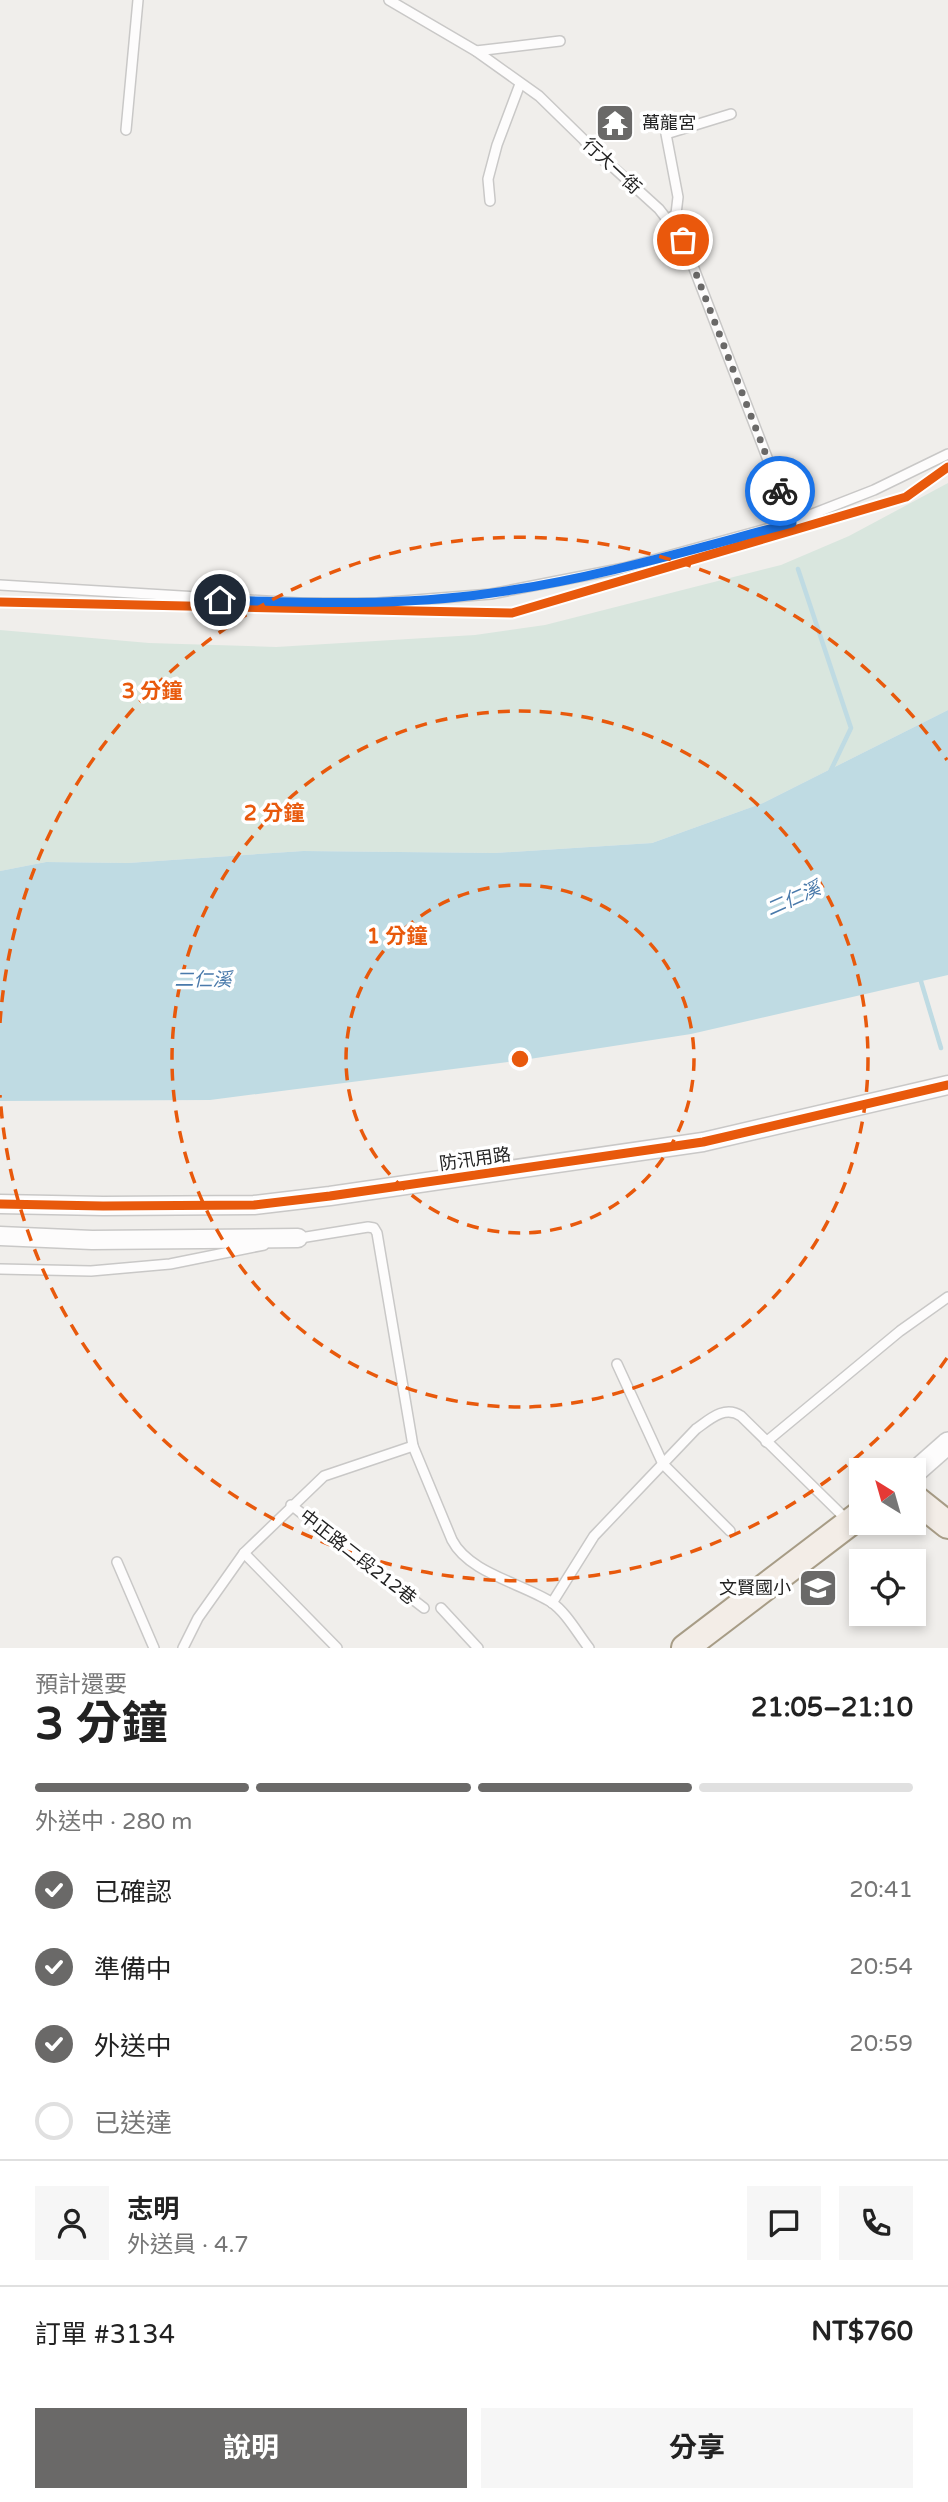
<!DOCTYPE html>
<html lang="zh-TW">
<head>
<meta charset="utf-8">
<style>
	body { margin:0; font-family:"Varela Round","Noto Sans TC",sans-serif; background:#f6f6f6; color:#222; height:100vh; display:flex; flex-direction:column; font-size:26px; white-space:nowrap }
	* { box-sizing:border-box; margin:0 }
	p { font-size:23px; color:#767676 }
	.icon { flex:none; width:38px; height:38px; fill:none; stroke:currentColor; stroke-width:2; stroke-linecap:round; stroke-linejoin:round }
	.map { position:relative; height:1648px; overflow:hidden }
	.panel { display:flex; flex-direction:column; background:#fff; flex:1 }
	.panel>* { flex:none }
	.needle { width:46px; rotate:323deg }
	.buttons { position:absolute; left:849px; top:1458px; display:grid; gap:14px }
	.buttons a { display:grid; place-items:center; width:77px; height:77px; border-radius:0px; background:#fff; box-shadow:0 4px 10px #0003; font-size:35px }
	.pin { position:absolute; display:grid; place-items:center; width:60px; height:60px; color:#fff; margin:-30px; border:4px solid #fff; border-radius:50%; box-shadow:0 2px 7px #0007 }
	.courier { position:absolute; display:grid; place-items:center; width:70px; height:70px; margin:-35px; border:5px solid #1a73e8; border-radius:50%; background:#fff; color:#222; box-shadow:0 2px 9px #0007 }
	.headline em { font-style:normal; font-weight:700 }
	.headline div { display:flex; flex-direction:column-reverse }
	.headline { display:flex; align-items:center; justify-content:space-between; height:119px; padding:0 35px }
	h1 { font-size:46px; font-weight:700; line-height:52px }
	.bar { display:grid; grid-template-columns:repeat(4,1fr); gap:10px 7px; align-content:center; height:84px; padding:0 35px }
	.bar i { height:9px; border-radius:5px; background:#e0e0e0 }
	.bar .on { background:#6a6968 }
	.bar p { grid-column:span 4 }
	.line { display:flex; align-items:center; gap:18px; padding:0 35px; border-top:2px solid #e0e0e0 }
	.line div { flex:1 }
	.round { display:grid; place-items:center; flex:none; width:74px; height:74px; border-radius:0px; background:#f6f6f6 }
	ol { padding:0 35px; list-style:none }
	li { display:flex; align-items:center; gap:21px; height:77px }
	li p { margin-inline-start:auto }
	li .icon { padding:7px; border-radius:50%; background:#6a6968; color:#fff; stroke-width:4 }
	li:last-child { color:#767676 }
	li i { width:38px; height:38px; border:4px solid #e0e0e0; border-radius:50% }
	.primary-button { display:flex; gap:14px; margin-top:auto; padding:14px 35px }
	.primary-button a { flex:1; height:80px; border-radius:0px; background:#6a6968; color:#fff; font-size:28px; font-weight:700; line-height:80px; text-align:center }
	.primary-button a+a { background:#f6f6f6; color:#222 }
	.map>svg:first-child { display:block }
	.wetland { fill:#d9e6de }
	.water { fill:#bfdbe3 }
	.lines { fill:none; stroke-linecap:round; stroke-linejoin:round }
	.stream { stroke:#bfdbe3; stroke-width:4.5 }
	.service-casing { stroke:#c9c8c7; stroke-width:12 }
	.minor-casing { stroke:#c9c8c7; stroke-width:21 }
	.tertiary-casing { stroke:#c9c8c7; stroke-width:24 }
	.primary-casing { stroke:#a79c86; stroke-width:30 }
	.service { stroke:#fdfcfc; stroke-width:9 }
	.minor { stroke:#fdfcfc; stroke-width:18 }
	.tertiary { stroke:#fdfcfc; stroke-width:21 }
	.primary { stroke:#f3ede7; stroke-width:26 }
	.cycleway-casing { stroke:#fff; stroke-width:13 }
	.cycleway { stroke:#e8590c; stroke-width:9 }
	.done { stroke:#6a6968; stroke-width:7; stroke-dasharray:0 12.6 }
	.route { stroke:#1a73e8; stroke-width:9 }
	.ring { fill:none; stroke:#e8590c; stroke-width:3.5; stroke-dasharray:12 9 }
	.labels { text-anchor:middle; stroke-width:7; stroke-linejoin:round; paint-order:stroke }
	.poi-label { font-size:18px; fill:#222; stroke:#fff; text-anchor:start }
	.street-label { font-size:18px; fill:#222; stroke:#fff }
	.water-label { font-size:19px; font-style:italic; fill:#4a7aab; stroke:#fff }
	.centre { fill:#e8590c; stroke:#fff; stroke-width:3.5 }
	.ring-label { font-size:21px; text-anchor:middle; font-weight:bold; fill:#e8590c; stroke:#fff; stroke-width:7; stroke-linejoin:round; paint-order:stroke }
</style>
</head>
<body>
<div class="map">
<svg width="948" height="1648" viewBox="0 0 948 1648">
	<rect width="100%" height="100%" fill="#f0eeeb"/>
	<polygon class="wetland" points="948,483 948,710 763,803 652,843 495,853 303,851 128,863 46,862 0,871 0,630 149,643 276,647 475,635 545,625 781,565 849,536"/>
	<polygon class="water" points="948,710 948,975 691,1034 523,1060 210,1100 0,1101 0,871 46,862 128,863 303,851 495,853 652,843 763,803"/>
	<g class="lines">
		<g class="stream">
			<polyline points="798,569 851,728 830,772"/>
			<polyline points="920,978 941,1048"/>
		</g>
		<g class="service-casing">
			<g id="service">
				<polyline points="389,0 476,51 539,96 583,139 596,155 615,169 659,209 683,240 792,522"/>
				<polyline points="476,51 560,41"/>
				<polyline points="126,130 138,0"/>
				<polyline points="490,201 488,179 497,145 520,84"/>
				<polyline points="669,219 676,214 678,197 666,134 731,114"/>
				<polyline points="0,585 299,603 377,603 491,594 624,568 792,522 874,490 948,454"/>
				<path d="M294,1239L368,1227L374,1228L377,1233L413,1446L452,1540C469,1573 521,1583 551,1602C566,1612 578,1634 589,1648"/>
				<polyline points="0,1269 91,1271 170,1264 264,1245"/>
				<polyline points="617,1364 663,1464 730,1531"/>
				<polyline points="766,1442 900,1331 948,1297"/>
				<polyline points="291,1505 424,1608"/>
				<polyline points="244,1553 337,1648"/>
				<polyline points="117,1562 154,1648"/>
				<path d="M552,1603L594,1536L696,1429C710,1419 725,1405 741,1416L848,1521"/>
				<polyline points="441,1608 478,1648"/>
				<polyline points="183,1648 198,1618 244,1553 324,1476 413,1446"/>
			</g>
		</g>
		<g class="minor-casing">
			<g id="minor">
				<polyline points="0,1204 103,1206 254,1205 330,1196 703,1142 948,1085"/>
				<polyline points="0,1236 92,1240 298,1238"/>
			</g>
		</g>
		<g class="tertiary-casing">
			<polyline id="tertiary" points="914,1473 948,1443"/>
		</g>
		<g class="primary-casing">
			<g id="primary">
				<polyline points="914,1498 948,1525"/>
				<polyline points="685,1648 861,1514"/>
			</g>
		</g>
		<use href="#service" class="service"/>
		<use href="#minor" class="minor"/>
		<use href="#tertiary" class="tertiary"/>
		<use href="#primary" class="primary"/>
		<g class="cycleway-casing">
			<g id="cycleway">
				<polyline points="0,602 512,613 906,497 948,467"/>
				<polyline points="0,1204 103,1206 254,1205 330,1196 703,1142 948,1085"/>
			</g>
		</g>
		<use href="#cycleway" class="cycleway"/>
	</g>
	<g class="lines">
		<polyline class="done" points="683,240 780,491"/>
		<path class="route" d="M220,600C311,603 402,606 492,593C594,579 693,549 792,523L780,491"/>
	</g>
	<g class="ring">
		<circle cx="520" cy="1059" r="174"/>
		<circle cx="520" cy="1059" r="348"/>
		<path d="M947 1358A521 521 0 0 1 0 1095M0 1023A521 521 0 0 1 947 760"/>
	</g>
	<defs>
		<g id="temple-square" transform="scale(2.0125)"><rect x="-9" y="-9" width="18" height="18" rx="4" fill="#6a6968" stroke="#fff"/><path d="M0-6L5-2H3V0L6.5 2.5H4V6H1.5V3h-3V6H-4V2.5H-6.5L-3 0V-2H-5Z" fill="#fff"/></g>
		<g id="school-square" transform="scale(2.0125)"><rect x="-9" y="-9" width="18" height="18" rx="4" fill="#6a6968" stroke="#fff"/><path d="M0-5L7-2L0 1L-7-2ZM-4 1L0 2.5L4 1V4Q0 6-4 4Z" fill="#fff"/></g>
	</defs>
	<g fill-rule="evenodd">
		<use href="#temple-square" x="615" y="123"/>
		<use href="#school-square" x="818" y="1588"/>
	</g>
	<g class="labels">
		<g class="poi-label">
			<text x="642" y="129">萬龍宮</text>
			<text x="791" y="1594" text-anchor="end">文賢國小</text>
		</g>
		<g class="street-label">
			<text transform="translate(612 166) rotate(43)" y="6">行大一街</text>
			<text transform="translate(475 1159) rotate(-8)" y="6">防汛用路</text>
			<text transform="translate(358 1557) rotate(38)" y="6">中正路二段212巷</text>
		</g>
		<g class="water-label">
			<text transform="translate(793 898) rotate(-24)" y="7">二仁溪</text>
			<text x="203" y="986">二仁溪</text>
		</g>
	</g>
	<circle cx="520" cy="1059" r="10" class="centre"/>
	<g class="ring-label">
		<text x="152" y="698">3 分鐘</text>
		<text x="274" y="820">2 分鐘</text>
		<text x="397" y="943">1 分鐘</text>
	</g>
</svg>
<div class="buttons">
<a><svg class="needle" viewBox="-14 -14 28 28"><path d="M0-13l5 13h-10z" fill="#e53935"/><path d="M0 13l5-13h-10z" fill="#767676"/></svg></a>
<a><svg class="icon" aria-label="locate" viewBox="0 0 24 24"><circle cx="12" cy="12" r="6"/><path d="M12 2v4M12 18v4M2 12h4M18 12h4"/></svg></a>
</div>
<div class="pin" style="left:683px;top:240px;background:#ea580c"><svg class="icon" aria-label="bag" viewBox="0 0 24 24"><path d="M5 8h14l-1 12H6zM9 8a3 3 0 0 1 6 0"/></svg></div>
<div class="pin" style="left:220px;top:600px;background:#1f2937"><svg class="icon" aria-label="home" viewBox="0 0 24 24"><path d="M3 11l9-7 9 7M6 9v11h12V9"/></svg></div>
<div class="courier" style="left:780px;top:491px"><svg class="icon" aria-label="bike" viewBox="0 0 24 24"><circle cx="6" cy="16" r="4"/><circle cx="18" cy="16" r="4"/><path d="M6 16l4-8h5l3 8M10 8l3 8H6M13 5h3"/></svg></div>
</div>
<section class="panel">
<div class="headline"><div><h1>3 分鐘</h1><p>預計還要</p></div><em>21:05–21:10</em></div>
<div class="bar"><i class="on"></i><i class="on"></i><i class="on"></i><i></i><p>外送中 · 280 m</p></div>
<ol>
<li><svg class="icon" aria-label="check" viewBox="0 0 24 24"><path d="M5 12l5 5 9-10"/></svg>已確認<p>20:41</p></li>
<li><svg class="icon" aria-label="check" viewBox="0 0 24 24"><path d="M5 12l5 5 9-10"/></svg>準備中<p>20:54</p></li>
<li><svg class="icon" aria-label="check" viewBox="0 0 24 24"><path d="M5 12l5 5 9-10"/></svg>外送中<p>20:59</p></li>
<li><i></i>已送達</li>
</ol>
<div class="line" style="height:126px"><a class="round"><svg class="icon" aria-label="person" viewBox="0 0 24 24"><circle cx="12" cy="8" r="4"/><path d="M4 21q1-7 8-7t8 7"/></svg></a><div><b>志明</b><p>外送員 · 4.7</p></div><a class="round"><svg class="icon" aria-label="chat" viewBox="0 0 24 24"><path d="M4 5h16v11H9l-5 4z"/></svg></a><a class="round"><svg class="icon" aria-label="phone" viewBox="0 0 24 24"><path d="M5 4h4l2 5-3 2q2 4 5 5l2-3 5 2v4C11 20 4 13 5 4z"/></svg></a></div>
<div class="line" style="height:91px"><div>訂單 #3134</div><b>NT$760</b></div>
<div class="primary-button"><a>說明</a><a>分享</a></div>
</section>
</body>
</html>
